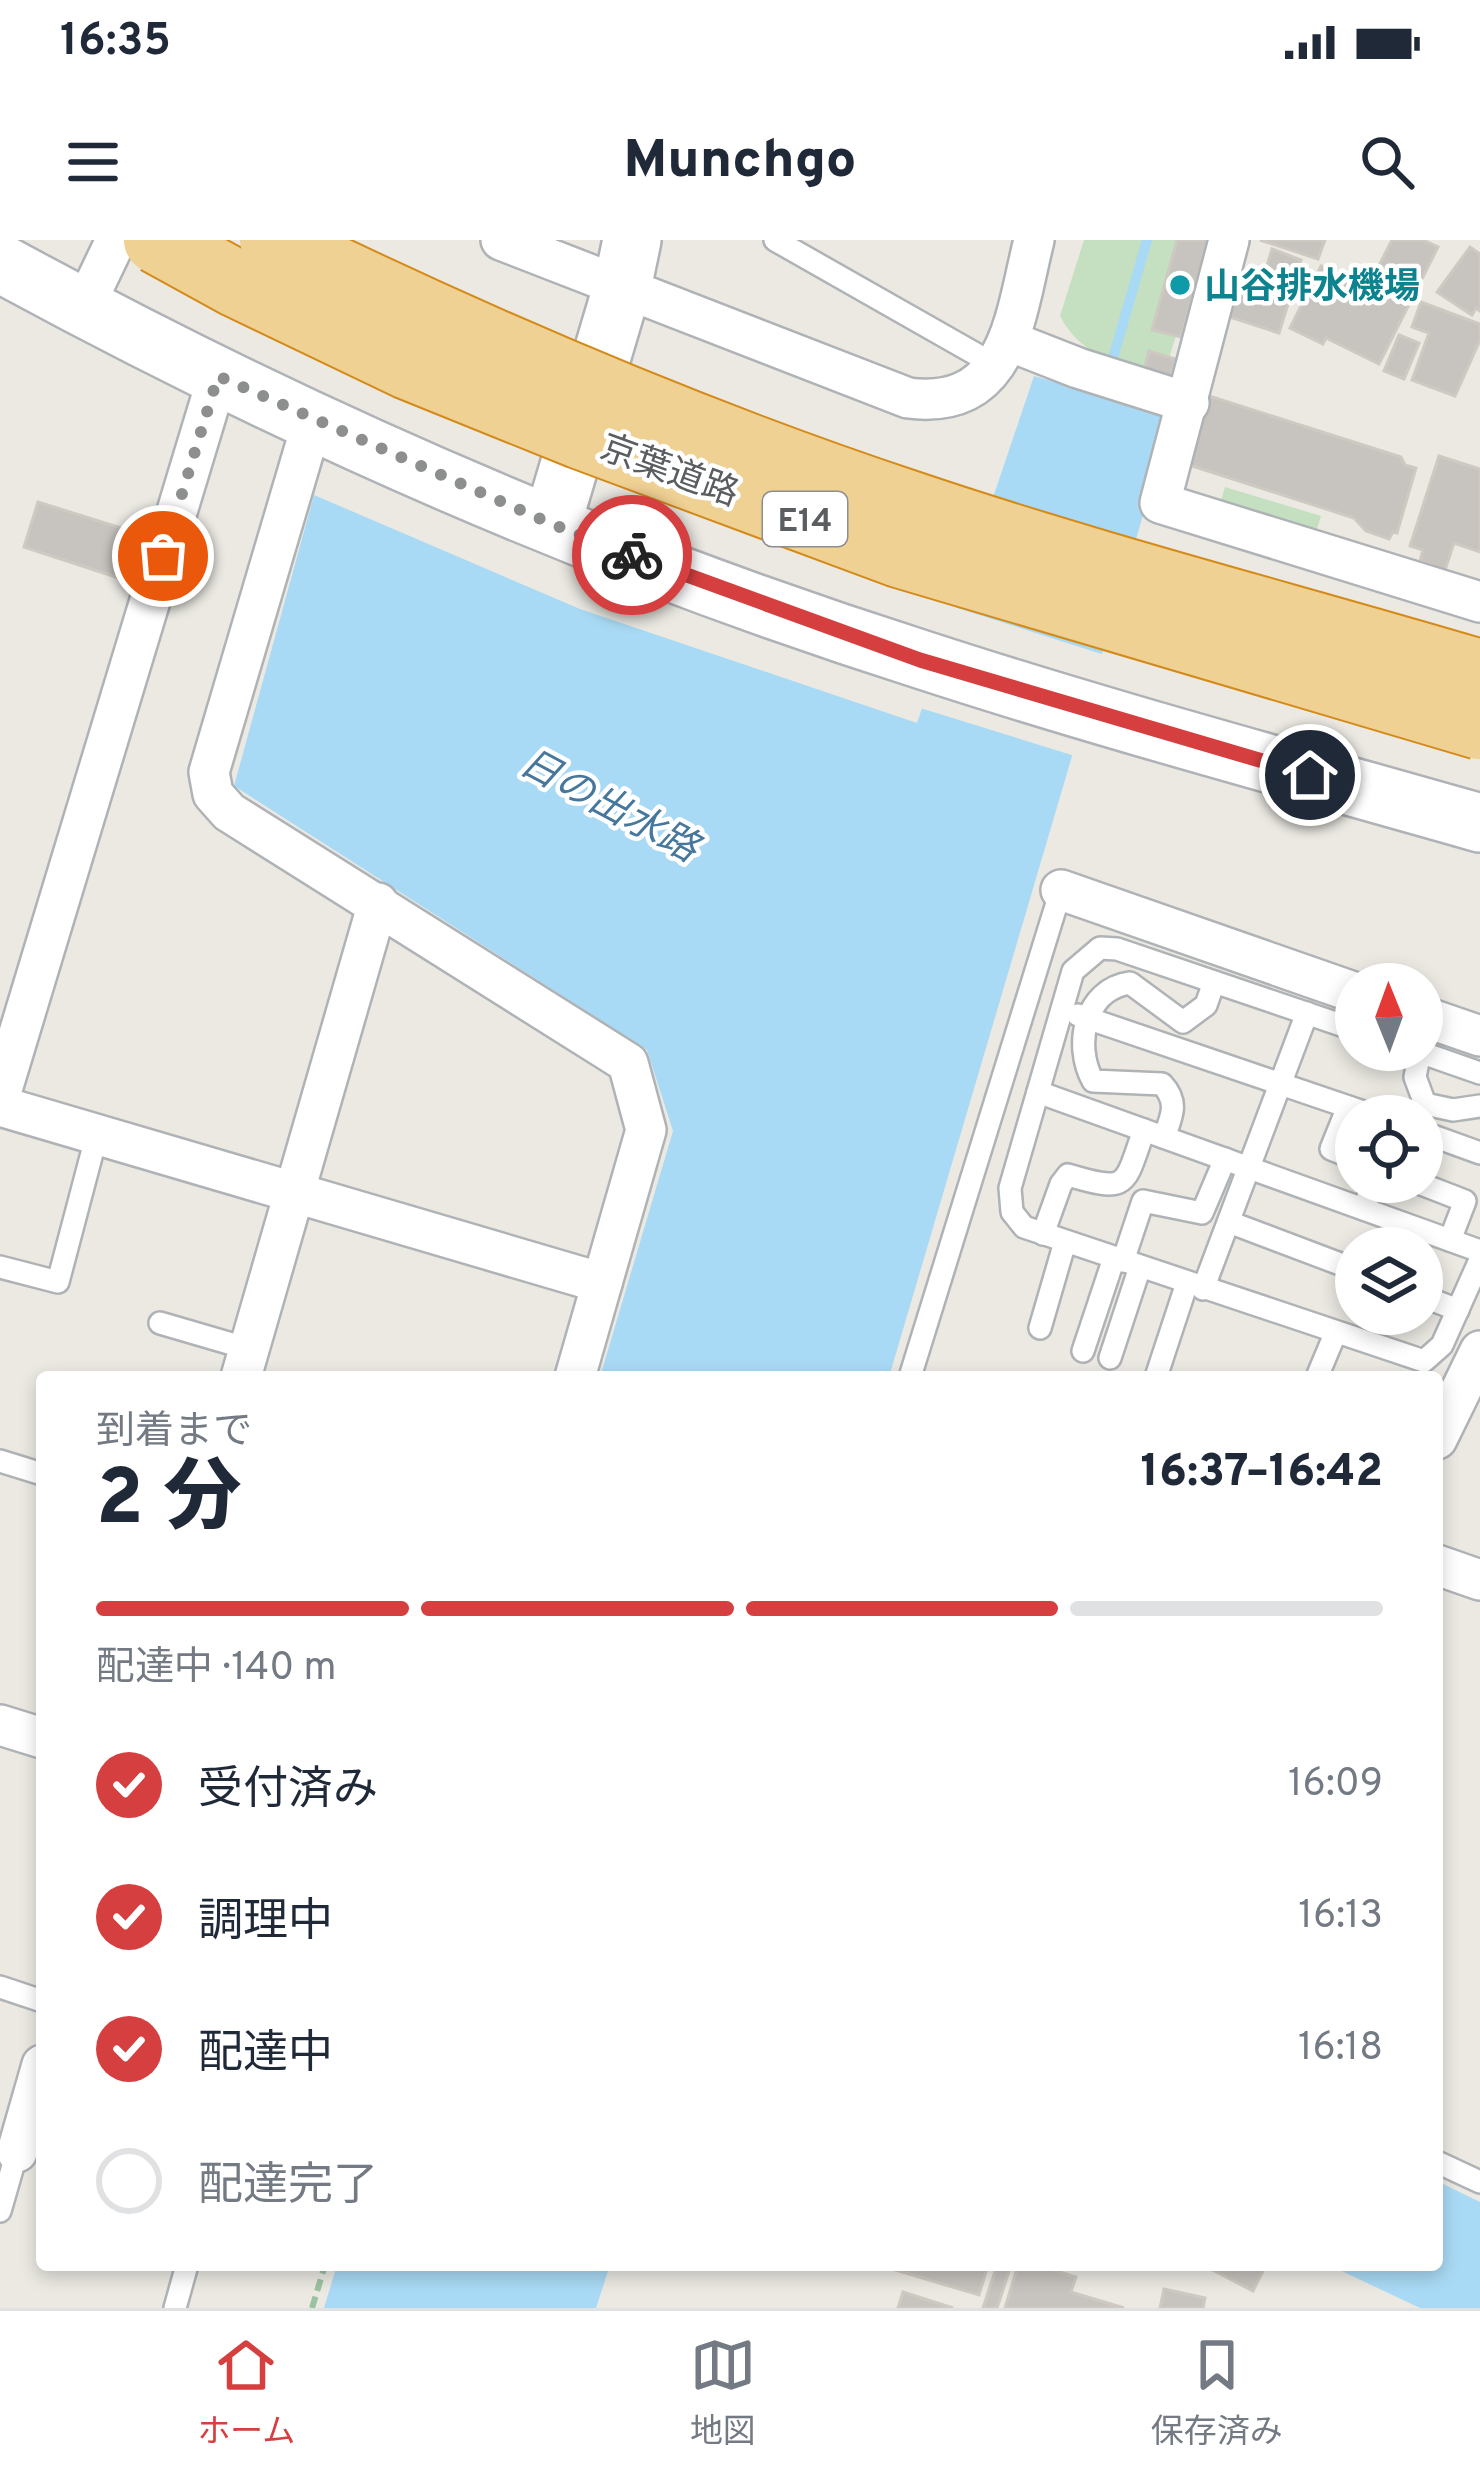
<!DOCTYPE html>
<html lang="ja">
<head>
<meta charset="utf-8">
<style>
	body { margin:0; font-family:Overpass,"Noto Sans JP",sans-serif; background:#f6f6f7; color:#1f2937; height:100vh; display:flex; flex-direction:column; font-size:45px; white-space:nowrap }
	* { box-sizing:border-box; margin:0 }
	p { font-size:39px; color:#747a83 }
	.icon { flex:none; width:66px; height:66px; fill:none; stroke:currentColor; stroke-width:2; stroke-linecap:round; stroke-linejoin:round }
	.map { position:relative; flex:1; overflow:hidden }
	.side { position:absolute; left:36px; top:1131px; width:1407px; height:900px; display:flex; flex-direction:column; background:#fff; border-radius:12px; box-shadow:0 6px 18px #0003 }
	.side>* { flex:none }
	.needle { width:78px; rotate:359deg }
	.fabs { position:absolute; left:1335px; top:723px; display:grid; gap:24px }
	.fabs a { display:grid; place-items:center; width:108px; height:108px; border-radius:50%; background:#fff; box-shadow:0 6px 18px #0003; font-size:60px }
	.pin { position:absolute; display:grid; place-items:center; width:102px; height:102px; color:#fff; margin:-51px; border:6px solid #fff; border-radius:50%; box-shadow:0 3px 12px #0007 }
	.courier { position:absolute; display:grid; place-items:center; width:120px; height:120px; margin:-60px; border:9px solid #d53f3f; border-radius:50%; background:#fff; color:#222; box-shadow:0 3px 15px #0007 }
	.head em { font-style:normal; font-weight:800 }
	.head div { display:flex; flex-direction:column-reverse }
	.head { display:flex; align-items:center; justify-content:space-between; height:204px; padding:0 60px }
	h1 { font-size:78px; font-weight:800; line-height:90px }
	.bar { display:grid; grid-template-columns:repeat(4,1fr); gap:18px 12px; align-content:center; height:144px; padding:0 60px }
	.bar i { height:15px; border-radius:9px; background:#e0e1e3 }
	.bar .active { background:#d53f3f }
	.bar p { grid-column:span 4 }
	ol { padding:0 60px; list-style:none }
	li { display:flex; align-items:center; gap:36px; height:132px }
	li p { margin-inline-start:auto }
	li .icon { padding:12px; border-radius:50%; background:#d53f3f; color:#fff; stroke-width:4 }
	li:last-child { color:#747a83 }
	li i { width:66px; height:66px; border:6px solid #e0e1e3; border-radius:50% }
	.status { display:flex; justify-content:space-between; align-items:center; height:84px; padding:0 60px; background:#fff; direction:ltr }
	.status svg { height:33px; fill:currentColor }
	header { display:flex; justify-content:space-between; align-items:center; height:156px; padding:0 60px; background:#fff; font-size:54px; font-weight:800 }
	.dock { display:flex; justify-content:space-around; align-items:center; height:168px; border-top:3px solid #e0e1e3; background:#fff; font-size:33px; color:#747a83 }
	.dock a { display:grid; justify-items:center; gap:6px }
	.dock .active { color:#d53f3f }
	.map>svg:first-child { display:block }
	.green { fill:#c4e0c1 }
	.water { fill:#a9daf5 }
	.pier { fill:#ebe9e2 }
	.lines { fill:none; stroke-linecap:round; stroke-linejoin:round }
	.stream { stroke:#a9daf5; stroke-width:10 }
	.building { fill:#c7c3bf; stroke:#cfcac1; stroke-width:3 }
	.lane-casing { stroke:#afb3b6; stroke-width:26 }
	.street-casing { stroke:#afb3b6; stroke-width:44 }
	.secondary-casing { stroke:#afb2b6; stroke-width:62 }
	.path { stroke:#9bc1a2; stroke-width:6; stroke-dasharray:12 6; stroke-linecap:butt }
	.lane { stroke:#fff; stroke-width:21 }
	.street { stroke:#fff; stroke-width:39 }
	.secondary { stroke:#fff; stroke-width:57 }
	.highway-bridge-casing { stroke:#d48a19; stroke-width:70; stroke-linecap:butt }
	.highway-bridge { stroke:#f0d194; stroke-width:66 }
	.done { stroke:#8d8f8e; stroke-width:12; stroke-dasharray:0 21.6 }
	.route { stroke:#d53f3f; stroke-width:15 }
	.culture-dot { fill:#0f9aa8; stroke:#fff; stroke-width:4.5 }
	.labels { text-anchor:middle; stroke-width:9; stroke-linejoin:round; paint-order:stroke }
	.shield { fill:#fff; stroke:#8c8e90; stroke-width:3 }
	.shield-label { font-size:33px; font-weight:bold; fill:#5a5e61 }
	.culture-label { font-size:36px; font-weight:bold; fill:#0d838f; stroke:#fff; text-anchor:start }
	.street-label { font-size:36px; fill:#5a5e61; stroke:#fff }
	.water-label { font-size:39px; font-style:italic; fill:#46779c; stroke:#fff }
</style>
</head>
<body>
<div class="status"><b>16:35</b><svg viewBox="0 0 49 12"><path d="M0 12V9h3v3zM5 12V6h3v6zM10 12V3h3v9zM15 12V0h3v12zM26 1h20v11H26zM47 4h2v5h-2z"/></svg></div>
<header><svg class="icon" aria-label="menu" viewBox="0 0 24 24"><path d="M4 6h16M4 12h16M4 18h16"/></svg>Munchgo<svg class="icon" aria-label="search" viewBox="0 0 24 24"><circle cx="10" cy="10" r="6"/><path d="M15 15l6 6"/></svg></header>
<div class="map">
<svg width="1480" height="2068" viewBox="0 0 1480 2068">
	<rect width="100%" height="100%" fill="#ebe9e2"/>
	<g class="green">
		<path d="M1084,0H1204L1164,136C1120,121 1083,120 1060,76Z"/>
		<polygon points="1225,247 1321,276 1316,292 1220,264"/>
	</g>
	<g class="water">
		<polygon points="1034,136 1172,177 889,1137 600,1137 673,891 647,810 234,546 314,255 580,369 917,483"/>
		<polygon points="1437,1941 1480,1962 1480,2068 1420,2068 1329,2025 1437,2025"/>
		<polygon points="337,2025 610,2025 596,2068 324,2068"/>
	</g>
	<polygon class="pier" points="951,366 1108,416 1078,517 917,467"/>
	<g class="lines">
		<polyline class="stream" points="1109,132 1147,0"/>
	</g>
	<g class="building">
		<polygon points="1177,0 1208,0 1181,97 1152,90"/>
		<polygon points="1260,0 1325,0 1318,19"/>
		<polygon points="1392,0 1423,0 1438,7 1379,124 1326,98 1323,104 1290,88 1321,26 1367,49"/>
		<polygon points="1470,7 1480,14 1480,71 1476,68 1472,75 1437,52"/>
		<polygon points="1272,9 1301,20 1286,56 1261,46"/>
		<polygon points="1230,42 1289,61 1279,93 1230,77 1233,68 1223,65"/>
		<polygon points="1421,62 1480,84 1480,100 1455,156 1412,140 1429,93 1412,87"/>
		<polygon points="1399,95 1419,103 1404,139 1384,131"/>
		<polygon points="1149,111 1175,119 1170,138 1144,130"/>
		<polygon points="1206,155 1401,217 1405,225 1416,228 1397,293 1393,292 1389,299 1366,291 1354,278 1183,223"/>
		<polygon points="1439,216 1480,229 1480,312 1454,303 1445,330 1420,321 1423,310 1410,306"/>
		<polygon points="38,262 137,293 122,339 24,307"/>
		<polygon points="879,2025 988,2025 979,2055"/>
		<polygon points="997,2025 1011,2025 997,2068 983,2068"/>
		<polygon points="1018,2025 1037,2025 1076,2037 1071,2052 1124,2068 1005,2068"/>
		<polygon points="1203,2025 1262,2025 1265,2027 1253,2051"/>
		<polygon points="1164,2049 1205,2058 1203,2068 1160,2068"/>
		<polygon points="903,2052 953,2068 898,2068"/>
	</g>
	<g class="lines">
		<g class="lane-casing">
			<g id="lane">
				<polyline points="775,0 995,125"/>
				<polyline points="1078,775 1375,876"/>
				<polyline points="1356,790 1117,709 1100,708 1073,731 1010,948 1012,972 1024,987 1424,1121 1442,1105 1480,1020"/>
				<polyline points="1414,810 1480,833"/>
				<polyline points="1420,812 1415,837 1425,864 1453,870 1480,866"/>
				<polyline points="1038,852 1480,1011"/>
				<polyline points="1348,867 1331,909 1356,919"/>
				<polyline points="1422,892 1480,913"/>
				<path d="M1164,897C1172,876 1179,862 1162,844L1093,841C1073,805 1085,749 1130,743L1183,782L1206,765L1214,742"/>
				<polyline points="1416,942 1465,961 1450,1000"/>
				<polyline points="1364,969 1373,942"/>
				<polyline points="1229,982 1356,1030"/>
				<path d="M1043,994L1061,944L1068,935C1129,953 1124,947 1144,890"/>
				<polyline points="1123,1021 1143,961 1202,973 1225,919"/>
				<polyline points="0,1027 58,1042 97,894"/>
				<polyline points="1203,1049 1307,773"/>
				<polyline points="1422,1056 1458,1070"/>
				<polyline points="160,1083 249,1109"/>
				<polyline points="1040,1088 1065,1002"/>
				<polyline points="1083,1111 1114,1018"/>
				<polyline points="1110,1118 1140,1027"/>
				<polyline points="910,1137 1061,650"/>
				<polyline points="1156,1137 1187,1043"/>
				<polyline points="1317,1137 1335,1094"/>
				<polyline points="0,1221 42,1234"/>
				<polyline points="0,1747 42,1761"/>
				<polyline points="1437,1922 1480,1942"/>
				<polyline points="0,1971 17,1912"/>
				<polyline points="175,2068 187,2025"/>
			</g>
		</g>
		<g class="street-casing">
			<g id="street">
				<path d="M501,0L908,158C1010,171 1015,76 1034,0"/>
				<polyline points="1229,0 1160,263 1480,362"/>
				<polyline points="83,69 116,0"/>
				<polyline points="1009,101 1078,128 1189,163"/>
				<polyline points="313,180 209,532 213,554 229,572 628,823 646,890 575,1137"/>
				<polyline points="1061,650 1356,753"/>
				<polyline points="1422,776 1480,796"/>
				<polyline points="0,856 218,136"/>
				<polyline points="0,866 602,1043"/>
				<polyline points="241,1137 378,663"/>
				<polyline points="1437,1199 1480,1111"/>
				<polyline points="1437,1325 1480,1340"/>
				<polyline points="0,1485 42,1498"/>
				<polyline points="17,1912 42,1825"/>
			</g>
		</g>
		<g class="secondary-casing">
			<g id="secondary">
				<path d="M0,23C293,183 605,319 923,420C1107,480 1294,530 1480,583"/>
				<polyline points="552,284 622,48 632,0"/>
			</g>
		</g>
		<polyline class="path" points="312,2068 325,2025"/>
		<use href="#lane" class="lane"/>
		<use href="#street" class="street"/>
		<use href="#secondary" class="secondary"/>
		<g class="highway-bridge-casing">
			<g id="highway-bridge">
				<polyline points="157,0 237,44 408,126 579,195 899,314 1480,486"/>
				<path d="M273,0C480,101 692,192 912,265C1099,328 1291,377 1480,433"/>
			</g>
		</g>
		<use href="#highway-bridge" class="highway-bridge"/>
	</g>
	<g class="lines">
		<polyline class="done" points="163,316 218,136 552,284 632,315"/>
		<polyline class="route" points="632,315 920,420 1310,535"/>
	</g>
	<circle class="culture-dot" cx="1180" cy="45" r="12"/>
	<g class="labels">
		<rect class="shield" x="763" y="252" width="84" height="54" rx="9"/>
		<g class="shield-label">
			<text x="805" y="291">E14</text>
		</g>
		<g class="culture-label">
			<text x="1204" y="58">山谷排水機場</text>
		</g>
		<g class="street-label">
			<text transform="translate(670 229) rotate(20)" y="13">京葉道路</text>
		</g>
		<g class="water-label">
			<text transform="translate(610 564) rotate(28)" y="14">日の出水路</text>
		</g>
	</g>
</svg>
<div class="fabs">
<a><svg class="needle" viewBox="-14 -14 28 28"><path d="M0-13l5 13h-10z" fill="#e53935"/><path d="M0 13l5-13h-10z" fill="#747a83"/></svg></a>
<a><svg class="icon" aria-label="locate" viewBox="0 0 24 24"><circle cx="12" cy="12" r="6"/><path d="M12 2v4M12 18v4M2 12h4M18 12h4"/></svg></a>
<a><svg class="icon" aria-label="layers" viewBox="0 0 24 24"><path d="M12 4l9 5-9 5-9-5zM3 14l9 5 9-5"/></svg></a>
</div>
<div class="pin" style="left:163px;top:316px;background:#ea580c"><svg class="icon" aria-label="bag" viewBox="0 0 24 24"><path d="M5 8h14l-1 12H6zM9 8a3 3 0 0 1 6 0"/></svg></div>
<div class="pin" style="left:1310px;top:535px;background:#1f2937"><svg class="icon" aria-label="home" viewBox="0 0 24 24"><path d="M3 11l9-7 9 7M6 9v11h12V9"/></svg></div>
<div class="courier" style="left:632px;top:315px"><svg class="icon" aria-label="bike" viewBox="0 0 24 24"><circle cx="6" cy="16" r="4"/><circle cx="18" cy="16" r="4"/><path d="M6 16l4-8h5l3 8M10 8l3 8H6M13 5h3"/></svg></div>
<section class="side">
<div class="head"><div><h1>2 分</h1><p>到着まで</p></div><em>16:37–16:42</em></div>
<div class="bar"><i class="active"></i><i class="active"></i><i class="active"></i><i></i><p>配達中 · 140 m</p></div>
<ol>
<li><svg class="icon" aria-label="check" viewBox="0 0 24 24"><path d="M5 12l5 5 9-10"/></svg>受付済み<p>16:09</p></li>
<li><svg class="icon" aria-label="check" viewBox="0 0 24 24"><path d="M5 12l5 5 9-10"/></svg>調理中<p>16:13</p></li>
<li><svg class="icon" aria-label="check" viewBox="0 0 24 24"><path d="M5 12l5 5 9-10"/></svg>配達中<p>16:18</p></li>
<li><i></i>配達完了</li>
</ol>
</section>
</div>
<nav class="dock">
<a class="active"><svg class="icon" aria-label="home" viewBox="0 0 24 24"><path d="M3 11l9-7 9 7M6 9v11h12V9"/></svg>ホーム</a>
<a><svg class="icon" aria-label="map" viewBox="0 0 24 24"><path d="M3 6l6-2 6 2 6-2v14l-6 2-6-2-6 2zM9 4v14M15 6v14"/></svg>地図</a>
<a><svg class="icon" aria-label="saved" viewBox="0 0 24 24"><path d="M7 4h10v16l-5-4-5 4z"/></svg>保存済み</a>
</nav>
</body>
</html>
